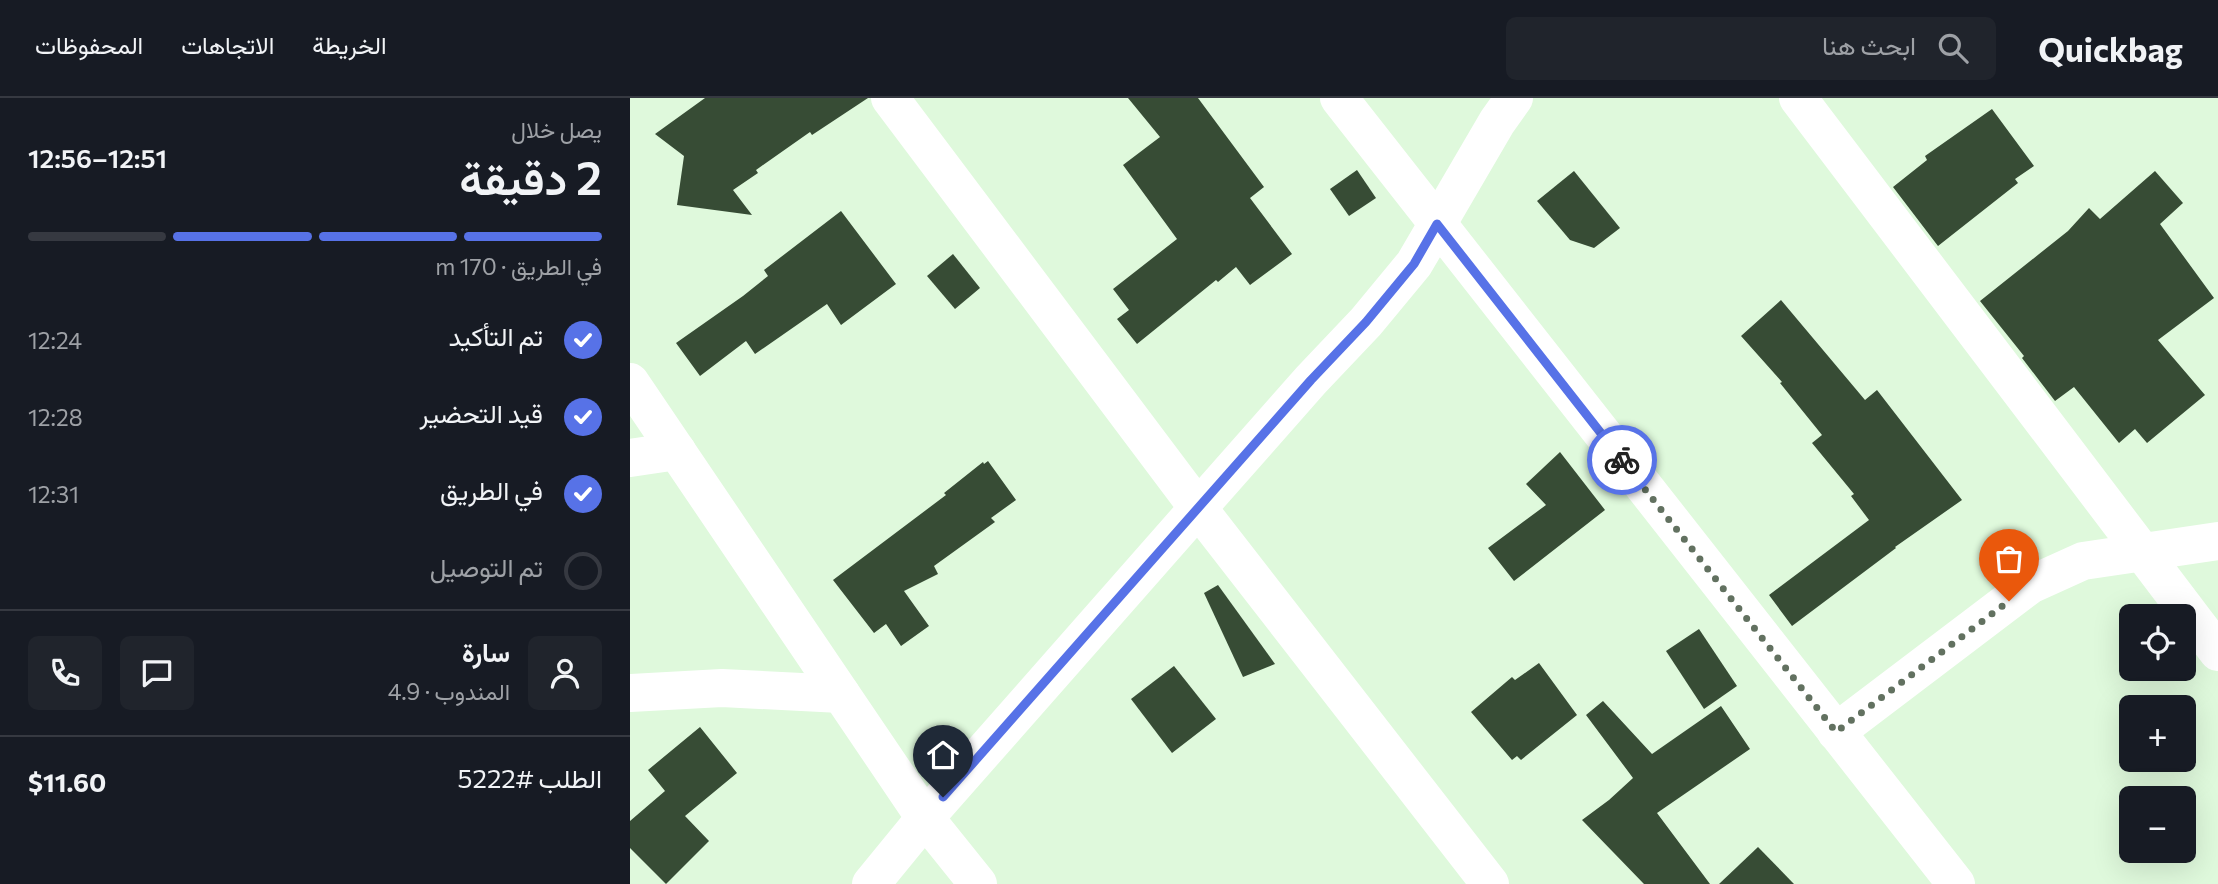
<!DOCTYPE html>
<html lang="ar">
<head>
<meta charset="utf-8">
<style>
	body { margin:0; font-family:Commissioner,Vazirmatn,sans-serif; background:#20242c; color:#f1f3f6; direction:rtl; height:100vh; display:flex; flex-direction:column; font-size:26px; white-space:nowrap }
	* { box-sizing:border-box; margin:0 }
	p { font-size:23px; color:#9ea1a6 }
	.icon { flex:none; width:38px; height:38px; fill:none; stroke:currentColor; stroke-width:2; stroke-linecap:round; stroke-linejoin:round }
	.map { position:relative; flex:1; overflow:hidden; direction:ltr }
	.panel { display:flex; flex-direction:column; background:#171b24; width:630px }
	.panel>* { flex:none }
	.controls { position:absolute; left:1489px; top:506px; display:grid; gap:14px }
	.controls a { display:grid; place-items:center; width:77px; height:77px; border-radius:10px; background:#171b24; box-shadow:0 7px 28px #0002; font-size:35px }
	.pin { position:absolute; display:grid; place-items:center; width:60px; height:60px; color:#fff; margin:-72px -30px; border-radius:50% 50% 50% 0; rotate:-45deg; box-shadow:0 0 7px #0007 }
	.pin .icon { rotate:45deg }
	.courier { position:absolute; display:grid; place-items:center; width:70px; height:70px; margin:-35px; border:5px solid #5772e7; border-radius:50%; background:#fff; color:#222; box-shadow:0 2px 9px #0007 }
	.headline em { font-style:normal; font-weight:600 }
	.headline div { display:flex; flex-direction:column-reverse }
	.headline { display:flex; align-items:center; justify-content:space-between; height:119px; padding:0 28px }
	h1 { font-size:46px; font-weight:600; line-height:52px }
	.bar { display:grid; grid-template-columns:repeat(4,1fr); gap:10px 7px; align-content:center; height:84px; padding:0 28px }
	.bar i { height:9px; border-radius:5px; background:#363941 }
	.bar .selected { background:#5772e7 }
	.bar p { grid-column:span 4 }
	.line { display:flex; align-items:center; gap:18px; padding:0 28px; border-top:2px solid #363941 }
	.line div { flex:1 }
	.round { display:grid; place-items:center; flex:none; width:74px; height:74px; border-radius:10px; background:#20242c }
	ol { padding:0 28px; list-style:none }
	li { display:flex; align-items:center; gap:21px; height:77px }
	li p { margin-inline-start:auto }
	li .icon { padding:7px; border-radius:50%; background:#5772e7; color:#fff; stroke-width:4 }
	li:last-child { color:#9ea1a6 }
	li i { width:38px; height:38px; border:4px solid #363941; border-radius:50% }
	header { display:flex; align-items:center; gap:42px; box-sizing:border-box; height:98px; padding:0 35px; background:#171b24; border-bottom:2px solid #363941 }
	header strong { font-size:33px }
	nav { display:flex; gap:38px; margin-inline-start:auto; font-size:24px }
	.search { width:490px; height:63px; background:#20242c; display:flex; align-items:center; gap:18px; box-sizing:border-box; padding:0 24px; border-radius:10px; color:#9ea1a6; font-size:26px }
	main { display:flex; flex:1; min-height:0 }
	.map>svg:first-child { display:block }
	.building { fill:#374c35 }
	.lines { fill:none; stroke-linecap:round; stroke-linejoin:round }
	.minor { stroke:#fff; stroke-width:38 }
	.done { stroke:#627160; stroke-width:7; stroke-dasharray:0 12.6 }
	.route { stroke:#5772e7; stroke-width:9 }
</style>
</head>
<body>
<header>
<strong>Quickbag</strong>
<div class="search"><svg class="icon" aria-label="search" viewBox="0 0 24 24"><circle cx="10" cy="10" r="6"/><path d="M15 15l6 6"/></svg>ابحث هنا</div>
<nav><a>الخريطة</a><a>الاتجاهات</a><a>المحفوظات</a></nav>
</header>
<main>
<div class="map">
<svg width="1588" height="786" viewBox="0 0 1588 786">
	<rect width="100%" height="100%" fill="#dff9dc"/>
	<g class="building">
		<polygon points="75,0 238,0 182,37 180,34 126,72 128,75 103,92 122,117 47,107 54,58 25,36"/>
		<polygon points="498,0 568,0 634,89 620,100 662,156 620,187 606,169 588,184 586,182 507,246 487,221 499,212 483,191 547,141 493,67 530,39"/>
		<polygon points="1362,11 1404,68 1385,81 1388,85 1308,148 1263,89 1297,62 1295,58"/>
		<polygon points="727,72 746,100 719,118 700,91"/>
		<polygon points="944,73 990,130 964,150 940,142 907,103"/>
		<polygon points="1525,73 1553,105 1530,126 1584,200 1528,242 1575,297 1517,345 1505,331 1489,345 1444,289 1425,303 1392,260 1394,258 1350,203 1438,133 1459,110 1470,121"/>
		<polygon points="211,113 266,186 211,227 197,206 125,256 116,243 70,278 46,245 113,198 138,178 134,172"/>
		<polygon points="323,156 350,190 325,211 297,178"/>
		<polygon points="1151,202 1235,302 1247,292 1332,402 1265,449 1266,450 1162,528 1139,497 1239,422 1221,398 1224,396 1182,345 1192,337 1150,285 1152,284 1111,238"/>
		<polygon points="930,354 975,412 884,483 858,450 916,407 896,386"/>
		<polygon points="358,363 386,402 361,420 365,424 304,468 308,476 274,493 299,528 271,548 256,526 244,535 203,482 316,397 314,395 353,364 354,366"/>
		<polygon points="588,487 645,566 613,579 574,495"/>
		<polygon points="1069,531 1107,588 1074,611 1036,553"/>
		<polygon points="909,565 947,617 891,662 887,658 882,662 841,614 882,579 885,582"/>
		<polygon points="544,568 586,621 542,655 501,601"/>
		<polygon points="973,603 1022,656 1091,608 1120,651 1027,715 1080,786 1014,786 952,722 979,702 1003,680 956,617"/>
		<polygon points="70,629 107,675 55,718 79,743 36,786 0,750 0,723 35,693 18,672"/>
		<polygon points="1128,749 1164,786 1089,786"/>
	</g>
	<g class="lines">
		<g class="minor">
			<polyline points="260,0 568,410 860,786"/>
			<polyline points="709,0 1326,786"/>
			<polyline points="1168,0 1588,554"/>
			<polyline points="0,284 295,720 348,786"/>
			<polyline points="0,360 47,353"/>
			<polyline points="0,595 92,590 211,596"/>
			<polyline points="1206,634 1400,487 1453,463 1588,443"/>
			<polyline points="241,786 295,720 568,410 681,282 736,224 784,166 867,24 884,0"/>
		</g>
	</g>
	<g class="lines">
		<polyline class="done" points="992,362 1206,634 1379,503"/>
		<polyline class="route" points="313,699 681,282 736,224 784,166 807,126 992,362"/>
	</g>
</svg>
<div class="controls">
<a><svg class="icon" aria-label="locate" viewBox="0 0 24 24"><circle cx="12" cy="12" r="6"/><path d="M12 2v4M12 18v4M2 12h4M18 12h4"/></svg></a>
<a>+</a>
<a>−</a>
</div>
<div class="pin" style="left:1379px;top:503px;background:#ea580c"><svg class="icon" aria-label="bag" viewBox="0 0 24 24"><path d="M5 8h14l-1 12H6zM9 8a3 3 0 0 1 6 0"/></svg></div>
<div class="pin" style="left:313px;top:699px;background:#1f2937"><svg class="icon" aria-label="home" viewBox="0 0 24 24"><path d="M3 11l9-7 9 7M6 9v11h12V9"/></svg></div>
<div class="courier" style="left:992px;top:362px"><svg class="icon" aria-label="bike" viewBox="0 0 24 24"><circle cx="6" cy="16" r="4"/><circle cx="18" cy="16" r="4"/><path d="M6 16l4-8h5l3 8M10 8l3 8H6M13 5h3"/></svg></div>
</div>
<section class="panel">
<div class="headline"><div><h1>2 دقيقة</h1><p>يصل خلال</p></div><em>12:51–12:56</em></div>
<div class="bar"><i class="selected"></i><i class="selected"></i><i class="selected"></i><i></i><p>في الطريق · 170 m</p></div>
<ol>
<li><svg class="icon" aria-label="check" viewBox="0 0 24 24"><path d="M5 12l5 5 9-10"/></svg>تم التأكيد<p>12:24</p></li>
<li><svg class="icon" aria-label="check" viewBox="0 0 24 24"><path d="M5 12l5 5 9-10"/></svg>قيد التحضير<p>12:28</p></li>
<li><svg class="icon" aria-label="check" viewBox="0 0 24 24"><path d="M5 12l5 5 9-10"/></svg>في الطريق<p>12:31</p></li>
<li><i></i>تم التوصيل</li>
</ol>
<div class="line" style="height:126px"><a class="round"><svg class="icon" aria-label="person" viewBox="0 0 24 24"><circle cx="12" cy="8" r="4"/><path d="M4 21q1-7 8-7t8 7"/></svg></a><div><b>سارة</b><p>المندوب · 4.9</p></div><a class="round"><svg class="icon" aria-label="chat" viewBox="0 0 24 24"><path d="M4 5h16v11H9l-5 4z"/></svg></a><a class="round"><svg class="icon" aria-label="phone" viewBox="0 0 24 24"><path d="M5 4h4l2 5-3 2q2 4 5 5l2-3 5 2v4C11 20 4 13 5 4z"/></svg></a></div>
<div class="line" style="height:91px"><div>الطلب #5222</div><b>$11.60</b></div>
</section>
</main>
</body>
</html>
